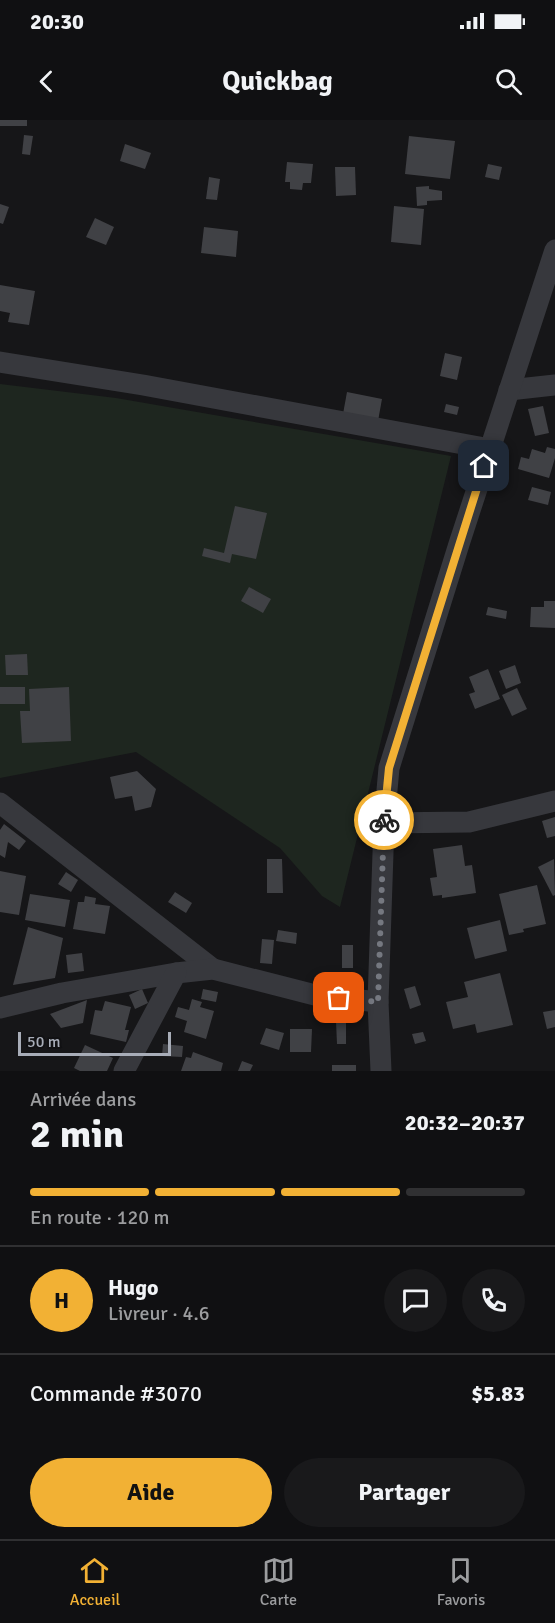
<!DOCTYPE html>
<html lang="fr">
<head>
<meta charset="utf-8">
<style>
	body { margin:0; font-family:Signika,sans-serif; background:#19191b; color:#f1f3f6; height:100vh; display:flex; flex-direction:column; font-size:22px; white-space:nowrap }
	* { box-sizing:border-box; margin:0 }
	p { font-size:20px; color:#9c9d9f }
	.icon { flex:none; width:33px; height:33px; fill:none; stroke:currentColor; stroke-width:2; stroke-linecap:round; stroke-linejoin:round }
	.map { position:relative; height:951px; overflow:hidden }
	.panel { display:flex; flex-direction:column; background:#101012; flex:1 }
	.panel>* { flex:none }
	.scale { position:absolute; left:18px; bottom:15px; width:153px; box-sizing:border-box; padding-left:6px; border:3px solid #a8adb8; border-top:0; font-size:16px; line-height:21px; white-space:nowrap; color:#a8adb8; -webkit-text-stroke:4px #111113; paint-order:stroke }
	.pin { position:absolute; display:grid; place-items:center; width:51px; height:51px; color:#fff; margin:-26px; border-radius:12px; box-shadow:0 3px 9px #0006 }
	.courier { position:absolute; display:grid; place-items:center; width:60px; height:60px; margin:-30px; border:4px solid #f2b134; border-radius:50%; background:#fff; color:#222; box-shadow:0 2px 8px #0007 }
	.head em { font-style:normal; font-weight:700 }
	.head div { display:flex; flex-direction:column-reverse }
	.head { display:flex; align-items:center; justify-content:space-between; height:102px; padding:0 30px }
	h1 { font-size:39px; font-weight:700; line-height:45px }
	.bar { display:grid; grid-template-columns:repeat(4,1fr); gap:9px 6px; align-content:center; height:72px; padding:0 30px }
	.bar i { height:8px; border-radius:4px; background:#303032 }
	.bar .active { background:#f2b134 }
	.bar p { grid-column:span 4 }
	.line { display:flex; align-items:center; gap:15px; padding:0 30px; border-top:2px solid #303032 }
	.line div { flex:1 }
	.round { display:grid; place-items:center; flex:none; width:63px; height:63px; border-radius:32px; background:#19191b }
	.cta { display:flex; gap:12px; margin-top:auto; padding:12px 30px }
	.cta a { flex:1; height:69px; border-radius:36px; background:#f2b134; color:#111; font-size:24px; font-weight:700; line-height:69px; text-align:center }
	.cta a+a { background:#19191b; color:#f1f3f6 }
	.status { display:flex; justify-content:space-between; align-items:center; height:42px; padding:0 30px; background:#101012; direction:ltr }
	.status svg { height:16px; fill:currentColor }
	header { display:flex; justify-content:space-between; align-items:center; height:78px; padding:0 30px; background:#101012; font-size:27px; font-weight:700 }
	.tab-bar { display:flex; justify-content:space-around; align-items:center; height:84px; border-top:2px solid #303032; background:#101012; font-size:16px; color:#9c9d9f }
	.tab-bar a { display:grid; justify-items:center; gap:3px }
	.tab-bar .active { color:#f2b134 }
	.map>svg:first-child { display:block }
	.green { fill:#1e261f }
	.building { fill:#404145 }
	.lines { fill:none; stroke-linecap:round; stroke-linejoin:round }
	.minor { stroke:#37383d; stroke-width:21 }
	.done { stroke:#757880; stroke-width:6; stroke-dasharray:0 10.8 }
	.route { stroke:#f2b134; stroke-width:8 }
</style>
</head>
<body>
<div class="status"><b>20:30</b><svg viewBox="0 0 49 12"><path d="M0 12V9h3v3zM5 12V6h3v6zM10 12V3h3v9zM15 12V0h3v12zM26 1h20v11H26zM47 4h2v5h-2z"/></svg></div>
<header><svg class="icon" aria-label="back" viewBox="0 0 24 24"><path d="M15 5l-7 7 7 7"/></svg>Quickbag<svg class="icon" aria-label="search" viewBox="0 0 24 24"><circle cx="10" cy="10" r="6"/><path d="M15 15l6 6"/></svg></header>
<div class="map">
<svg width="555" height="951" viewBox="0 0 555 951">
	<rect width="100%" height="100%" fill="#161618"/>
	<polygon class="green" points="0,264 116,278 451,336 340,787 322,776 280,728 136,632 0,658"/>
	<g class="building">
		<rect x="0" y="0" width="27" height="6"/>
		<polygon points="24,15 33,16 30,35 22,34"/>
		<polygon points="409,16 455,21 450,59 405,54"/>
		<polygon points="125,24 151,33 145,49 120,41"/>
		<polygon points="287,42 313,44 311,63 303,63 302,70 290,69 290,62 285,62"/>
		<polygon points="488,44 502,47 499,60 485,57"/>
		<polygon points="335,47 355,47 356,75 336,76"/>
		<polygon points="209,57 220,59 217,80 206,79"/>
		<polygon points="429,66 429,69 442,71 442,80 427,81 427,85 417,86 416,67"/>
		<polygon points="0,84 9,87 3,104 0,103"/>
		<polygon points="394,86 424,89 421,125 391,122"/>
		<polygon points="95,98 114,107 106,125 86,117"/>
		<polygon points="204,107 238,111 236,137 201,133"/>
		<polygon points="0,165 35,171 29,205 8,202 10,193 0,191"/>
		<polygon points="445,233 462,237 457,260 440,256"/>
		<polygon points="347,272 382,279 378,301 343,294"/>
		<polygon points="446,284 459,287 457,295 444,292"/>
		<polygon points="543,286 549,313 535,316 528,289"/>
		<polygon points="547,327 555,329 555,338 549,358 518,349 521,337 529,339 532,329 545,333"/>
		<polygon points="532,367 551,372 548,385 528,380"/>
		<polygon points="235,386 267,393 256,439 232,434 230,443 202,436 204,428 224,433"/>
		<polygon points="249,467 271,479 263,493 241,481"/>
		<polygon points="544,481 555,481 555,508 530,507 531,487 544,487"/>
		<polygon points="488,487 507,491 506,499 486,495"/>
		<polygon points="27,534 28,555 6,555 5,535"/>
		<polygon points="515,545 521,563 506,569 499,551"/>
		<polygon points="488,549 500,579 475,589 469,574 475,572 469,557"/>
		<rect x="0" y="567" width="25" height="17"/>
		<polygon points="69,567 71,621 22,623 20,591 30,591 29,569"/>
		<polygon points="517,568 527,589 512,596 502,575"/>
		<polygon points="137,651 156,669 151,687 135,691 132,676 115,679 110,657"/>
		<polygon points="555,697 555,716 547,718 542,701"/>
		<polygon points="4,704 26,721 19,730 8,722 5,738 0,735 0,710"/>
		<polygon points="462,725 465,746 472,745 476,773 442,778 442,775 433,776 430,758 437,757 433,729"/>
		<polygon points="267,739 282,739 283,773 267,773"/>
		<polygon points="554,739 555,775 553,776 538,747"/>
		<polygon points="0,751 26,756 19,795 0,792"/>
		<polygon points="66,752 78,760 71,772 58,764"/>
		<polygon points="537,765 546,804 523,809 524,812 509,815 499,774"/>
		<polygon points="175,772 192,783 186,793 168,782"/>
		<polygon points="30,774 70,780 65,807 25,800"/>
		<polygon points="85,776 96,778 95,784 110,786 105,814 73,809 78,782 84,782"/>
		<polygon points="500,800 507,831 475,839 467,808"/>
		<polygon points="28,807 63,818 55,858 13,865"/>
		<polygon points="278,810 297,813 296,824 276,821"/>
		<polygon points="262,819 274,820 272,844 260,843"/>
		<rect x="342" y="825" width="11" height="23"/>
		<polygon points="82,833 84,851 68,853 66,835"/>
		<polygon points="500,853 513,905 477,913 475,904 453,909 446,882 468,877 464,862"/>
		<polygon points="415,866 421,885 410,889 404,869"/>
		<polygon points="142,869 148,883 135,889 129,875"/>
		<polygon points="203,869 218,872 216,882 201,879"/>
		<polygon points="192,879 202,882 200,887 214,891 206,919 184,912 187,901 175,897 178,887 189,890"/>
		<polygon points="87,880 83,903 61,908 50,894"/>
		<polygon points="105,881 131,887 125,910 129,910 126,922 90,914 95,890 102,891"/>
		<polygon points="555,890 555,907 547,909 543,892"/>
		<polygon points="336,901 346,901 346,924 337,924"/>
		<polygon points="266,908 284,913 279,930 260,924"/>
		<polygon points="290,909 312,909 311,932 290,932"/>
		<polygon points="423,912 426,921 415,924 412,914"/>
		<polygon points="163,924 183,926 182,937 162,936"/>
		<polygon points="85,925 113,938 107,951 80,951 74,948"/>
		<polygon points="193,932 223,943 221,951 181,951 186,937 191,938"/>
		<polygon points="242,941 253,945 250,951 238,951"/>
		<rect x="332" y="945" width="24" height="6"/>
	</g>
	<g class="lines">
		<g class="minor">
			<polyline points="0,242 143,265 490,329"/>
			<polyline points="509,270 555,265"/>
			<polyline points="0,683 213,849"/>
			<polyline points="384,703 469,702 555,681"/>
			<polyline points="0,888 62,873 176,853 213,849 315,875 378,882"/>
			<polyline points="124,951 176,853"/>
			<polyline points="381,951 378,882 384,703 389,648 459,424 555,130"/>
		</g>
	</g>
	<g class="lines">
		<polyline class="done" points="339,878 378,882 384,700"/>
		<polyline class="route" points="384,700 389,648 484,346"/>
	</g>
</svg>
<div class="scale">50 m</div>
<div class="pin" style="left:339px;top:878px;background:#ea580c"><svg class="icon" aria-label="bag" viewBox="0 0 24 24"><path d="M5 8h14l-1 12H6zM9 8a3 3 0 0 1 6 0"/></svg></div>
<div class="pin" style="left:484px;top:346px;background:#1f2937"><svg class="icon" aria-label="home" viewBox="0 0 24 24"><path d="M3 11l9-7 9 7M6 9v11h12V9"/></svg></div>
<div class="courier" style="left:384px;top:700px"><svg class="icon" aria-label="bike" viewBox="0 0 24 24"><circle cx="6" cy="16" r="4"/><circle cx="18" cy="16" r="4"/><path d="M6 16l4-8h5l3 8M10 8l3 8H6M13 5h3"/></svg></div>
</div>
<section class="panel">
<div class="head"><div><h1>2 min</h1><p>Arrivée dans</p></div><em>20:32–20:37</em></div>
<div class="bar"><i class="active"></i><i class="active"></i><i class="active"></i><i></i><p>En route · 120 m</p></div>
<div class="line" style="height:108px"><b class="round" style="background:#f2b134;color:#111">H</b><div><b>Hugo</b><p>Livreur · 4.6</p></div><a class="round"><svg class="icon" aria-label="chat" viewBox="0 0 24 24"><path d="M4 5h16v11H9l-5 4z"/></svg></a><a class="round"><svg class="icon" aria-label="phone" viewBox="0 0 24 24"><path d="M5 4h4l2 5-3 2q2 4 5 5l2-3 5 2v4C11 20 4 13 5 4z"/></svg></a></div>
<div class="line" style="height:78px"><div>Commande #3070</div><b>$5.83</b></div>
<div class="cta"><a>Aide</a><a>Partager</a></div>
</section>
<nav class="tab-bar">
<a class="active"><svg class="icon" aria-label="home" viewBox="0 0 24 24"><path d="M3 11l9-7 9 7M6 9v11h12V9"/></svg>Accueil</a>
<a><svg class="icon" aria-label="map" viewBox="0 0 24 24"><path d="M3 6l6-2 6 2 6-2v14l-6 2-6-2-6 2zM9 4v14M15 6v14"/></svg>Carte</a>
<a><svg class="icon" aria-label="saved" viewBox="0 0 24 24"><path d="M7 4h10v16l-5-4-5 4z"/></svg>Favoris</a>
</nav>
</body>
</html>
